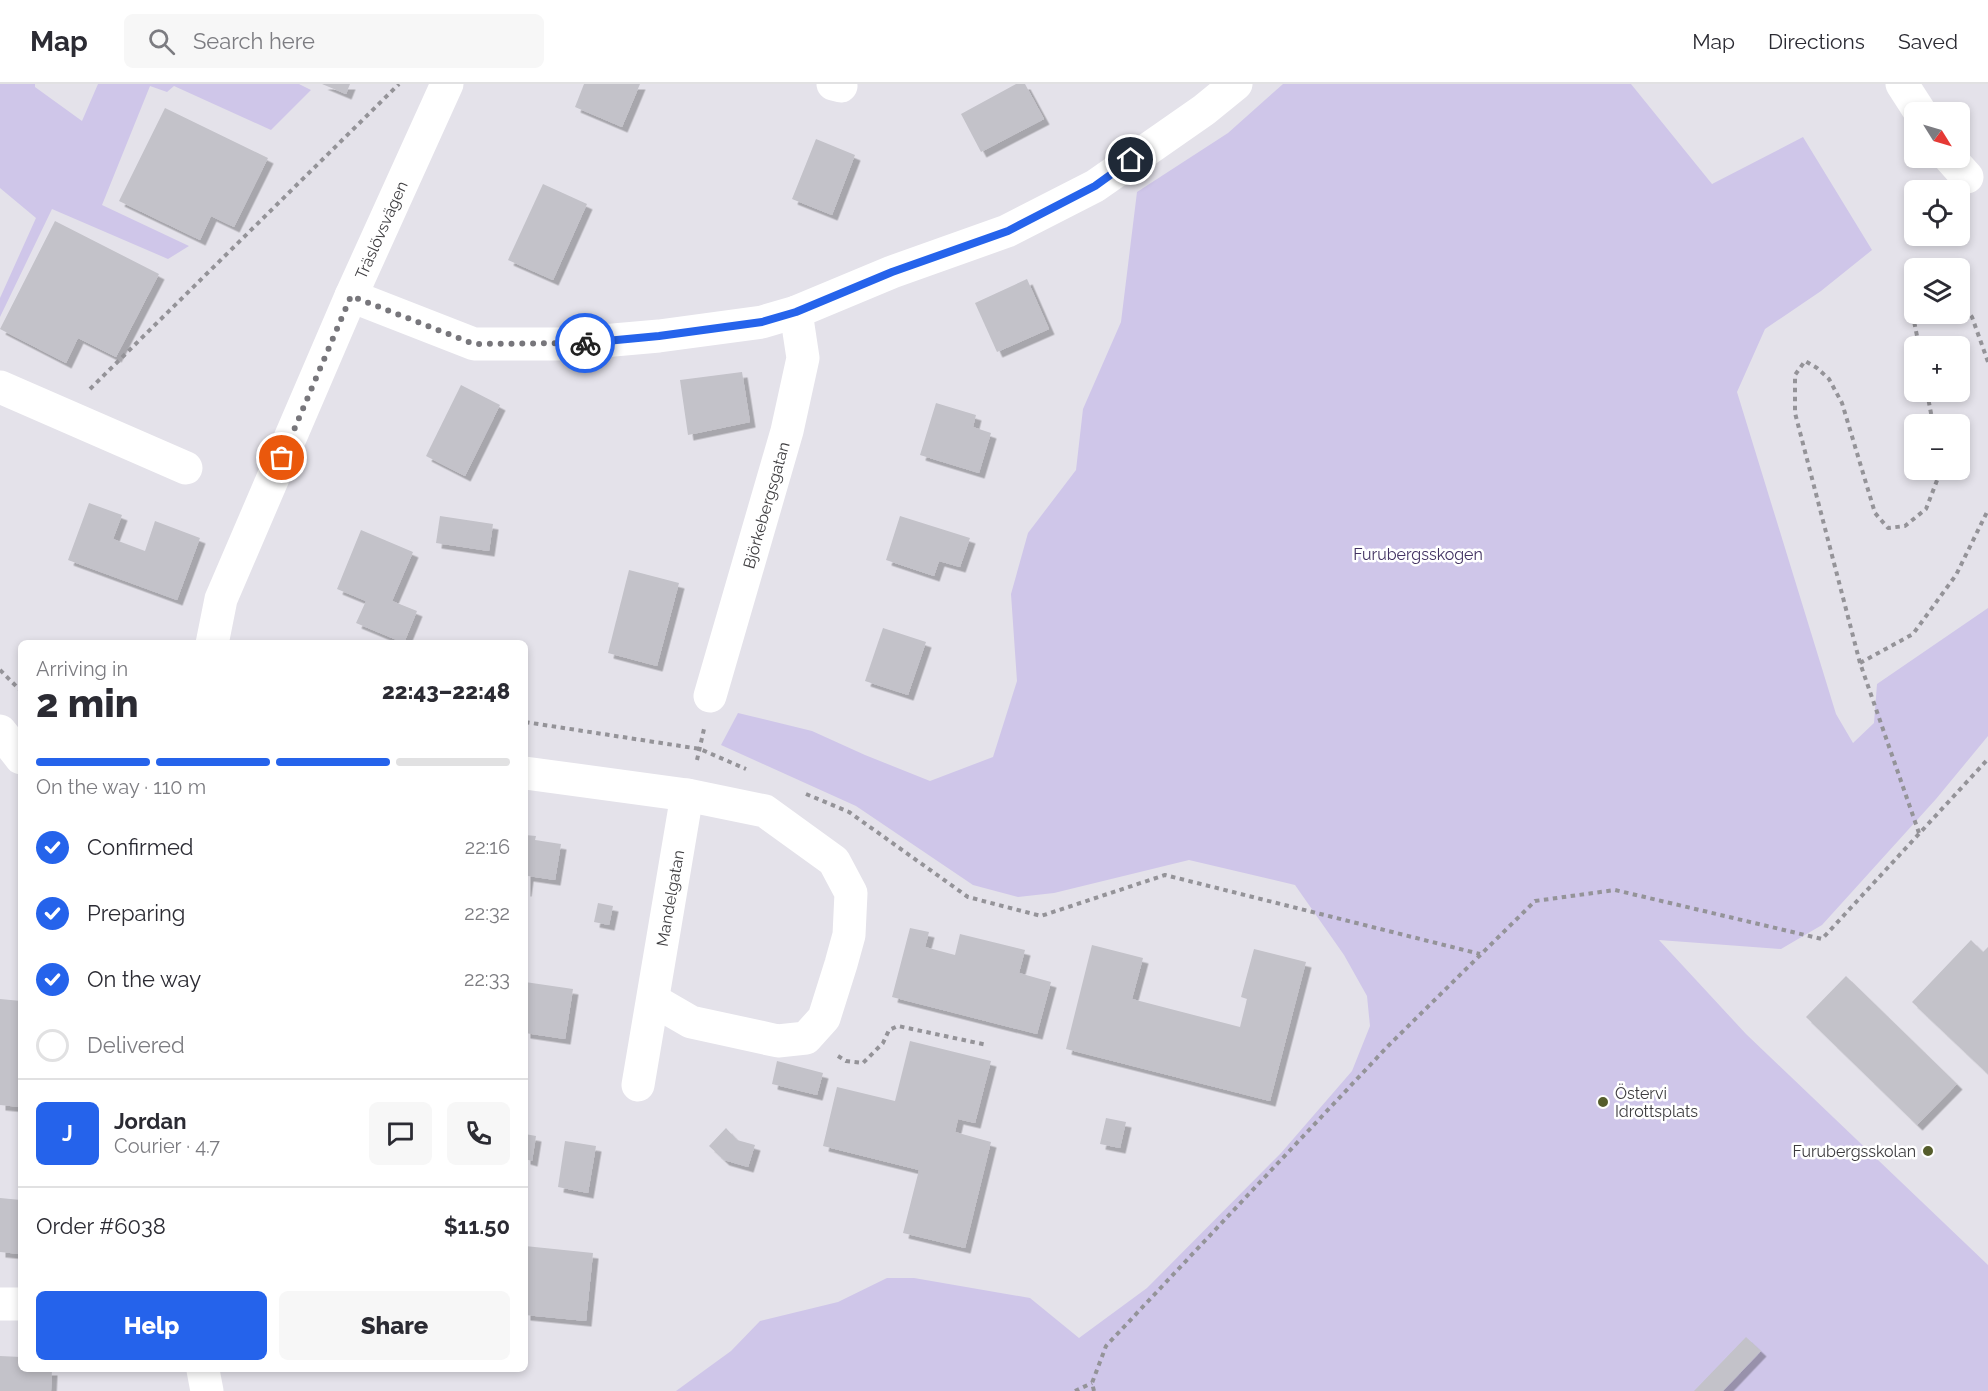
<!DOCTYPE html>
<html lang="en">
<head>
<meta charset="utf-8">
<style>
	body { margin:0; font-family:Raleway,sans-serif; background:#f7f7f7; color:#2b2b33; height:100vh; display:flex; flex-direction:column; font-size:22px; white-space:nowrap }
	* { box-sizing:border-box; margin:0 }
	p { font-size:20px; color:#7c7c81 }
	.icon { flex:none; width:33px; height:33px; fill:none; stroke:currentColor; stroke-width:2; stroke-linecap:round; stroke-linejoin:round }
	.map { position:relative; flex:1; overflow:hidden }
	.drawer { position:absolute; left:18px; top:556px; width:510px; height:732px; display:flex; flex-direction:column; background:#fff; border-radius:9px; box-shadow:0 3px 9px #0003 }
	.drawer>* { flex:none }
	.needle { width:39px; rotate:127deg }
	.fabs { position:absolute; left:1904px; top:18px; display:grid; gap:12px }
	.fabs a { display:grid; place-items:center; width:66px; height:66px; border-radius:9px; background:#fff; box-shadow:0 3px 9px #0003; font-size:30px }
	.pin { position:absolute; display:grid; place-items:center; width:51px; height:51px; color:#fff; margin:-26px; border:3px solid #fff; border-radius:50%; box-shadow:0 2px 6px #0007 }
	.courier { position:absolute; display:grid; place-items:center; width:60px; height:60px; margin:-30px; border:4px solid #2563eb; border-radius:50%; background:#fff; color:#222; box-shadow:0 2px 8px #0007 }
	.summary em { font-style:normal; font-weight:800 }
	.summary div { display:flex; flex-direction:column-reverse }
	.summary { display:flex; align-items:center; justify-content:space-between; height:102px; padding:0 18px }
	h1 { font-size:39px; font-weight:800; line-height:45px }
	.bar { display:grid; grid-template-columns:repeat(4,1fr); gap:9px 6px; align-content:center; height:72px; padding:0 18px }
	.bar i { height:8px; border-radius:4px; background:#e1e1e2 }
	.bar .selected { background:#2563eb }
	.bar p { grid-column:span 4 }
	.line { display:flex; align-items:center; gap:15px; padding:0 18px; border-top:2px solid #e1e1e2 }
	.line div { flex:1 }
	.round { display:grid; place-items:center; flex:none; width:63px; height:63px; border-radius:9px; background:#f7f7f7 }
	ol { padding:0 18px; list-style:none }
	li { display:flex; align-items:center; gap:18px; height:66px }
	li p { margin-inline-start:auto }
	li .icon { padding:6px; border-radius:50%; background:#2563eb; color:#fff; stroke-width:4 }
	li:last-child { color:#7c7c81 }
	li i { width:33px; height:33px; border:3px solid #e1e1e2; border-radius:50% }
	.button { display:flex; gap:12px; margin-top:auto; padding:12px 18px }
	.button a { flex:1; height:69px; border-radius:9px; background:#2563eb; color:#fff; font-size:24px; font-weight:800; line-height:69px; text-align:center }
	.button a+a { background:#f7f7f7; color:#2b2b33 }
	header { display:flex; align-items:center; gap:36px; box-sizing:border-box; height:84px; padding:0 30px; background:#fff; border-bottom:2px solid #e1e1e2 }
	header strong { font-size:28px }
	nav { display:flex; gap:33px; margin-inline-start:auto; font-size:21px }
	.search { width:420px; height:54px; background:#f7f7f7; display:flex; align-items:center; gap:15px; box-sizing:border-box; padding:0 21px; border-radius:9px; color:#7c7c81; font-size:22px }
	.map>svg:first-child { display:block }
	.green { fill:#cfc6e9 }
	.building { fill:#c3c2c9; filter:url(#shadow) }
	.lines { fill:none; stroke-linecap:round; stroke-linejoin:round }
	.path { stroke:#949398; stroke-width:4; stroke-dasharray:4.5 4.5; stroke-linecap:butt }
	.minor { stroke:#fff; stroke-width:33 }
	.done { stroke:#77767b; stroke-width:6; stroke-dasharray:0 10.8 }
	.route { stroke:#2563eb; stroke-width:8 }
	.poi-dot { fill:#555d2c; stroke:#fff; stroke-width:2 }
	.labels { text-anchor:middle; stroke-width:5; stroke-linejoin:round; paint-order:stroke }
	.street-label { font-size:16px; fill:#3d3c3f; stroke:#fff }
	.park-label { font-size:16px; fill:#423262; stroke:#fff }
	.poi-label { font-size:16px; fill:#3d3c3f; stroke:#fff; text-anchor:start }
</style>
</head>
<body>
<header>
<strong>Map</strong>
<div class="search"><svg class="icon" aria-label="search" viewBox="0 0 24 24"><circle cx="10" cy="10" r="6"/><path d="M15 15l6 6"/></svg>Search here</div>
<nav><a>Map</a><a>Directions</a><a>Saved</a></nav>
</header>
<div class="map">
<svg width="1988" height="1307" viewBox="0 0 1988 1307">
	<defs>
		<filter id="shadow"><feDropShadow dx="5.5" dy="5.5" stdDeviation="0" flood-color="#0004"/></filter>
	</defs>
	<rect width="100%" height="100%" fill="#e4e2ea"/>
	<g class="green">
		<polygon points="0,0 35,0 35,3 82,37 98,0 299,0 311,6 271,46 174,2 167,8 150,2 102,121 189,162 168,175 52,125 0,233 0,214 36,134 0,104"/>
		<polygon points="1283,0 1631,0 1712,100 1803,53 1872,166 1821,207 1765,245 1737,308 1836,630 1853,659 1874,639 1877,600 1988,524 1988,652 1936,715 1822,841 1781,865 1659,856 1746,950 1988,1181 1988,1307 676,1307 731,1267 760,1237 838,1218 887,1194 914,1194 1030,1214 1079,1254 1147,1204 1281,1069 1352,987 1370,942 1367,912 1344,871 1295,801 1189,776 1054,809 1018,813 973,801 856,722 721,661 738,629 812,647 865,671 930,697 993,673 1017,597 1011,510 1028,449 1076,386 1083,325 1121,238 1137,108 1228,49"/>
	</g>
	<g class="building">
		<polygon points="322,0 350,0 346,10"/>
		<polygon points="584,0 640,0 622,43 575,23"/>
		<polygon points="1016,0 1025,0 1044,35 981,68 961,30"/>
		<polygon points="165,24 268,74 234,143 211,132 200,156 119,117"/>
		<polygon points="816,55 855,71 832,131 792,115"/>
		<polygon points="543,100 587,120 553,196 508,176"/>
		<polygon points="55,137 159,190 116,273 78,254 66,279 0,245"/>
		<polygon points="1027,195 1049,245 997,268 975,219"/>
		<polygon points="742,288 750,338 688,351 680,296"/>
		<polygon points="461,301 500,321 465,392 426,372"/>
		<polygon points="936,319 976,331 973,343 991,349 979,389 920,371"/>
		<polygon points="89,419 122,431 113,455 145,467 155,437 200,454 177,516 68,476"/>
		<polygon points="440,432 493,440 489,467 436,459"/>
		<polygon points="900,432 970,454 960,483 939,477 934,492 886,476"/>
		<polygon points="361,446 413,468 392,517 417,527 404,559 356,539 366,517 337,505"/>
		<polygon points="629,486 679,499 657,582 608,569"/>
		<polygon points="883,544 926,558 908,611 865,597"/>
		<polygon points="525,751 536,752 535,756 561,760 555,796 528,792 526,807 525,807"/>
		<polygon points="598,819 613,822 609,841 594,838"/>
		<polygon points="910,844 929,848 925,863 955,871 960,850 1025,866 1019,889 1051,898 1037,950 892,913"/>
		<polygon points="1971,856 1983,868 1988,863 1988,990 1912,918"/>
		<polygon points="1092,861 1143,874 1132,915 1240,943 1247,915 1241,913 1254,865 1306,878 1270,1017 1066,965"/>
		<polygon points="1846,892 1957,1000 1917,1041 1806,933"/>
		<polygon points="525,898 573,905 565,955 525,949"/>
		<polygon points="0,915 21,917 21,1023 0,1021"/>
		<polygon points="910,957 991,977 975,1039 958,1035 955,1048 991,1058 965,1164 903,1149 919,1086 823,1062 837,1003 895,1017"/>
		<polygon points="777,977 823,989 817,1011 772,1000"/>
		<polygon points="1106,1034 1126,1038 1120,1064 1100,1060"/>
		<polygon points="726,1044 737,1056 755,1061 748,1083 724,1076 709,1062"/>
		<polygon points="525,1050 536,1052 532,1077 525,1075"/>
		<polygon points="565,1057 596,1062 588,1109 558,1103"/>
		<polygon points="0,1114 21,1116 21,1170 0,1168"/>
		<polygon points="525,1162 593,1169 586,1237 525,1231"/>
		<polygon points="1746,1253 1761,1267 1723,1307 1694,1307"/>
		<polygon points="0,1272 21,1273 21,1286 52,1286 51,1307 0,1307"/>
	</g>
	<g class="lines">
		<g class="path">
			<polyline points="1959,218 1972,233 1988,278"/>
			<polyline points="1917,230 1914,237 1919,262"/>
			<polyline points="90,305 399,0"/>
			<polyline points="1927,308 1933,340"/>
			<polyline points="1860,579 1913,550 1956,491 1988,426"/>
			<polyline points="0,586 21,607"/>
			<polyline points="525,638 700,665 746,685"/>
			<polyline points="697,676 704,645"/>
			<polyline points="806,710 849,728 968,813 1041,832 1165,791 1480,870"/>
			<polyline points="1919,749 1860,579 1795,329 1795,291 1805,277 1817,284 1829,295 1842,319 1875,429 1888,444 1905,442 1926,425 1941,386"/>
			<polyline points="838,972 846,977 863,979 883,959 889,946 898,942 987,961"/>
			<polyline points="1075,1307 1092,1299"/>
			<polyline points="1094,1307 1092,1299 1106,1262 1388,962 1535,817 1615,806 1822,855 1988,675"/>
		</g>
		<g class="minor">
			<polyline points="833,0 841,2"/>
			<polyline points="1902,0 1920,28"/>
			<polyline points="1950,74 1967,93"/>
			<polyline points="351,212 474,260 568,260 659,252 762,238 796,228 892,188 1007,147 1095,102 1204,26 1236,0"/>
			<polyline points="0,303 186,384"/>
			<polyline points="212,560 221,515 351,212 447,0"/>
			<polyline points="710,612 787,347 803,274 796,228"/>
			<polyline points="0,647 21,674"/>
			<polyline points="525,689 687,711 638,1001"/>
			<polyline points="653,916 691,938 778,957 806,954 824,934 841,880 849,851 851,809 834,777 765,727 687,711"/>
			<polyline points="0,1220 21,1220"/>
			<polyline points="203,1286 207,1307"/>
		</g>
	</g>
	<g class="lines">
		<polyline class="done" points="282,374 351,212 474,260 585,259"/>
		<polyline class="route" points="585,259 659,252 762,238 796,228 892,188 1008,147 1095,102 1131,76"/>
	</g>
	<g class="poi-dot">
		<circle cx="1603" cy="1018" r="6"/>
		<circle cx="1928" cy="1067" r="6"/>
	</g>
	<g class="labels">
		<g class="street-label">
			<text transform="translate(381 146) rotate(-66)" y="6">Träslövsvägen</text>
			<text transform="translate(766 421) rotate(-74)" y="6">Björkebergsgatan</text>
			<text transform="translate(670 814) rotate(-80)" y="6">Mandelgatan</text>
		</g>
		<g class="park-label">
			<text x="1418" y="476">Furubergsskogen</text>
		</g>
		<g class="poi-label">
			<text x="1615" y="1015">Östervi<tspan x="1615" dy="18">Idrottsplats</tspan></text>
			<text x="1916" y="1073" text-anchor="end">Furubergsskolan</text>
		</g>
	</g>
</svg>
<div class="fabs">
<a><svg class="needle" viewBox="-14 -14 28 28"><path d="M0-13l5 13h-10z" fill="#e53935"/><path d="M0 13l5-13h-10z" fill="#7c7c81"/></svg></a>
<a><svg class="icon" aria-label="locate" viewBox="0 0 24 24"><circle cx="12" cy="12" r="6"/><path d="M12 2v4M12 18v4M2 12h4M18 12h4"/></svg></a>
<a><svg class="icon" aria-label="layers" viewBox="0 0 24 24"><path d="M12 4l9 5-9 5-9-5zM3 14l9 5 9-5"/></svg></a>
<a>+</a>
<a>−</a>
</div>
<div class="pin" style="left:282px;top:374px;background:#ea580c"><svg class="icon" aria-label="bag" viewBox="0 0 24 24"><path d="M5 8h14l-1 12H6zM9 8a3 3 0 0 1 6 0"/></svg></div>
<div class="pin" style="left:1131px;top:76px;background:#1f2937"><svg class="icon" aria-label="home" viewBox="0 0 24 24"><path d="M3 11l9-7 9 7M6 9v11h12V9"/></svg></div>
<div class="courier" style="left:585px;top:259px"><svg class="icon" aria-label="bike" viewBox="0 0 24 24"><circle cx="6" cy="16" r="4"/><circle cx="18" cy="16" r="4"/><path d="M6 16l4-8h5l3 8M10 8l3 8H6M13 5h3"/></svg></div>
<section class="drawer">
<div class="summary"><div><h1>2 min</h1><p>Arriving in</p></div><em>22:43–22:48</em></div>
<div class="bar"><i class="selected"></i><i class="selected"></i><i class="selected"></i><i></i><p>On the way · 110 m</p></div>
<ol>
<li><svg class="icon" aria-label="check" viewBox="0 0 24 24"><path d="M5 12l5 5 9-10"/></svg>Confirmed<p>22:16</p></li>
<li><svg class="icon" aria-label="check" viewBox="0 0 24 24"><path d="M5 12l5 5 9-10"/></svg>Preparing<p>22:32</p></li>
<li><svg class="icon" aria-label="check" viewBox="0 0 24 24"><path d="M5 12l5 5 9-10"/></svg>On the way<p>22:33</p></li>
<li><i></i>Delivered</li>
</ol>
<div class="line" style="height:108px"><b class="round" style="background:#2563eb;color:#fff">J</b><div><b>Jordan</b><p>Courier · 4.7</p></div><a class="round"><svg class="icon" aria-label="chat" viewBox="0 0 24 24"><path d="M4 5h16v11H9l-5 4z"/></svg></a><a class="round"><svg class="icon" aria-label="phone" viewBox="0 0 24 24"><path d="M5 4h4l2 5-3 2q2 4 5 5l2-3 5 2v4C11 20 4 13 5 4z"/></svg></a></div>
<div class="line" style="height:78px"><div>Order #6038</div><b>$11.50</b></div>
<div class="button"><a>Help</a><a>Share</a></div>
</section>
</div>
</body>
</html>
